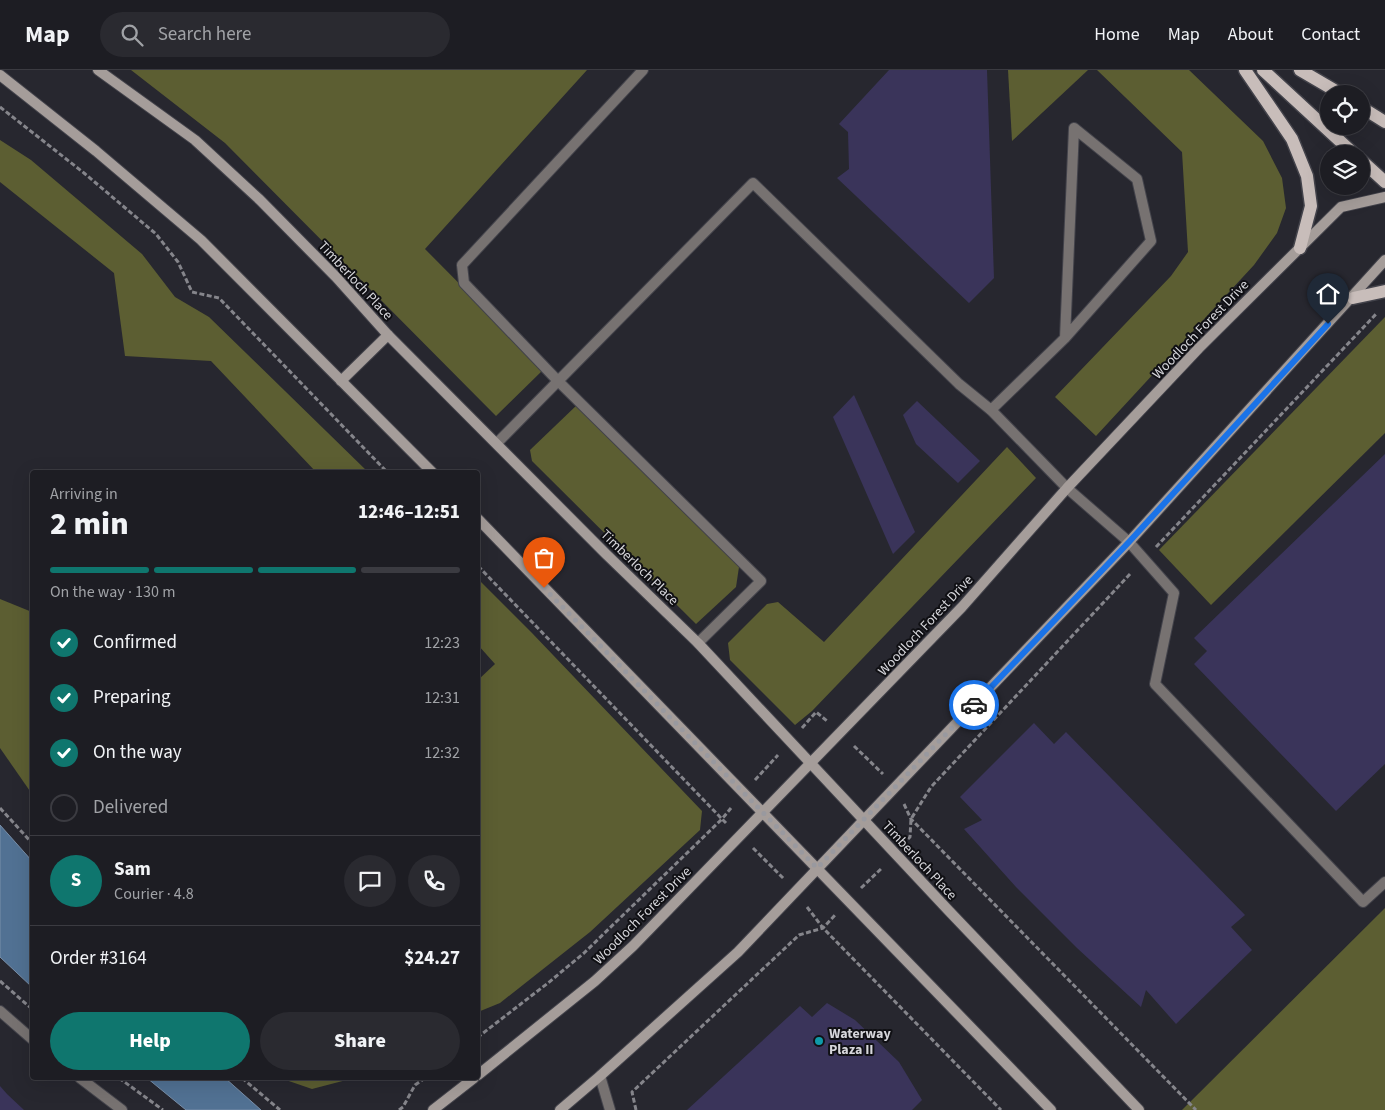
<!DOCTYPE html>
<html lang="en">
<head>
<meta charset="utf-8">
<style>
	body { margin:0; font-family:"Source Sans 3",sans-serif; background:#2a2a30; color:#f1f3f6; height:100vh; display:flex; flex-direction:column; font-size:19px; white-space:nowrap }
	* { box-sizing:border-box; margin:0 }
	p { font-size:16px; color:#a0a2a6 }
	.icon { flex:none; width:28px; height:28px; fill:none; stroke:currentColor; stroke-width:2; stroke-linecap:round; stroke-linejoin:round }
	.map { position:relative; flex:1; overflow:hidden }
	.details { position:absolute; left:30px; top:400px; width:450px; height:610px; display:flex; flex-direction:column; background:#1d1d23; border-radius:5px; box-shadow:0 5px 20px #0002,0 0 0 1px #3b3b41 }
	.details>* { flex:none }
	.controls { position:absolute; left:1320px; top:15px; display:grid; gap:10px }
	.controls a { display:grid; place-items:center; width:50px; height:50px; border-radius:50%; background:#1d1d23; box-shadow:0 5px 20px #0002,0 0 0 1px #3b3b41; font-size:25px }
	.pin { position:absolute; display:grid; place-items:center; width:42px; height:42px; color:#fff; margin:-51px -21px; border-radius:50% 50% 50% 0; rotate:-45deg; box-shadow:0 0 5px #0007 }
	.pin .icon { rotate:45deg }
	.courier { position:absolute; display:grid; place-items:center; width:50px; height:50px; margin:-25px; border:4px solid #1a73e8; border-radius:50%; background:#fff; color:#222; box-shadow:0 1px 6px #0007 }
	.headline em { font-style:normal; font-weight:800 }
	.headline div { display:flex; flex-direction:column-reverse }
	.headline { display:flex; align-items:center; justify-content:space-between; height:85px; padding:0 20px }
	h1 { font-size:32px; font-weight:800; line-height:38px }
	.bar { display:grid; grid-template-columns:repeat(4,1fr); gap:8px 5px; align-content:center; height:60px; padding:0 20px }
	.bar i { height:6px; border-radius:4px; background:#3b3b41 }
	.bar .active { background:#0f766e }
	.bar p { grid-column:span 4 }
	.line { display:flex; align-items:center; gap:12px; padding:0 20px; border-top:1px solid #3b3b41 }
	.line div { flex:1 }
	.round { display:grid; place-items:center; flex:none; width:52px; height:52px; border-radius:26px; background:#2a2a30 }
	ol { padding:0 20px; list-style:none }
	li { display:flex; align-items:center; gap:15px; height:55px }
	li p { margin-inline-start:auto }
	li .icon { padding:5px; border-radius:50%; background:#0f766e; color:#fff; stroke-width:4 }
	li:last-child { color:#a0a2a6 }
	li i { width:28px; height:28px; border:2px solid #3b3b41; border-radius:50% }
	.button { display:flex; gap:10px; margin-top:auto; padding:10px 20px }
	.button a { flex:1; height:58px; border-radius:30px; background:#0f766e; color:#fff; font-size:20px; font-weight:800; line-height:58px; text-align:center }
	.button a+a { background:#2a2a30; color:#f1f3f6 }
	header { display:flex; align-items:center; gap:30px; box-sizing:border-box; height:70px; padding:0 25px; background:#1d1d23; border-bottom:1px solid #3b3b41 }
	header strong { font-size:24px }
	nav { display:flex; gap:28px; margin-inline-start:auto; font-size:18px }
	.search { width:350px; height:45px; background:#2a2a30; display:flex; align-items:center; gap:12px; box-sizing:border-box; padding:0 18px; border-radius:28px; color:#a0a2a6; font-size:19px }
	.map>svg:first-child { display:block }
	.forest { fill:#5c5e32 }
	.water { fill:#517193; stroke:#798fa9 }
	.building { fill:#3a345a }
	.lines { fill:none; stroke-linecap:round; stroke-linejoin:round }
	.lane-casing { stroke:#43434b; stroke-width:12 }
	.street-casing { stroke:#43434b; stroke-width:12 }
	.secondary-casing { stroke:#43434b; stroke-width:12 }
	.primary-casing { stroke:#43434b; stroke-width:15 }
	.path { stroke:#85858b; stroke-width:3; stroke-dasharray:5 2.5; stroke-linecap:butt }
	.lane { stroke:#777271; stroke-width:10 }
	.street { stroke:#777271; stroke-width:10 }
	.secondary { stroke:#a59d9a; stroke-width:10 }
	.primary { stroke:#c8bdba; stroke-width:12 }
	.done { stroke:#99999f; stroke-width:5; stroke-dasharray:0 9 }
	.route { stroke:#1a73e8; stroke-width:6 }
	.culture-dot { fill:#0f9aa8; stroke:#101014; stroke-width:2 }
	.labels { text-anchor:middle; stroke-width:4; stroke-linejoin:round; paint-order:stroke }
	.street-label { font-size:14px; fill:#d6d6db; stroke:#101014 }
	.poi-label { font-size:14px; font-weight:bold; fill:#d6d6db; stroke:#101014; text-anchor:start }
</style>
</head>
<body>
<header>
<strong>Map</strong>
<div class="search"><svg class="icon" aria-label="search" viewBox="0 0 24 24"><circle cx="10" cy="10" r="6"/><path d="M15 15l6 6"/></svg>Search here</div>
<nav><a>Home</a><a>Map</a><a>About</a><a>Contact</a></nav>
</header>
<div class="map">
<svg width="1385" height="1040" viewBox="0 0 1385 1040">
	<rect width="100%" height="100%" fill="#27272f"/>
	<g class="forest">
		<polygon points="131,0 587,0 425,179 544,299 496,346 225,73"/>
		<polygon points="1008,0 1088,0 1012,71"/>
		<polygon points="1097,0 1189,0 1263,71 1282,108 1286,138 1277,163 1254,195 1096,366 1055,327 1171,206 1188,182 1182,82"/>
		<polygon points="0,70 31,90 142,184 175,227 209,247 368,402 316,402 211,291 125,286 114,203 0,112"/>
		<polygon points="1385,247 1385,363 1211,535 1159,480"/>
		<polygon points="578,334 739,497 736,517 696,554 532,391 530,380"/>
		<polygon points="1007,377 1036,408 812,641 795,655 730,590 728,573 767,534 778,532 824,572"/>
		<polygon points="478,509 532,563 702,741 700,760 590,862 500,933 478,942 478,610 495,594 478,575"/>
		<polygon points="0,529 32,542 32,724 0,678"/>
		<polygon points="1385,838 1385,1040 1182,1040"/>
		<polygon points="280,1008 354,1008 312,1019"/>
	</g>
	<g class="water">
		<polygon points="0,755 32,791 32,917 0,887"/>
		<polygon points="147,1008 225,1008 261,1040 186,1040"/>
	</g>
	<g class="building">
		<polygon points="889,0 987,0 994,208 969,233 837,108 849,99 848,62 839,54"/>
		<polygon points="854,325 915,462 893,484 833,347"/>
		<polygon points="917,331 980,391 958,413 916,374 903,345"/>
		<polygon points="1385,384 1385,694 1336,741 1194,594 1207,581 1194,568"/>
		<polygon points="1034,653 1054,674 1066,662 1245,845 1231,857 1252,880 1176,954 1146,920 1141,937 1077,878 1016,817 964,759 982,750 960,727"/>
		<polygon points="827,933 855,950 899,992 922,1030 912,1040 687,1040 800,936 812,947"/>
		<polygon points="0,1016 7,1024 24,1040 0,1040"/>
	</g>
	<g class="lines">
		<g class="lane-casing">
			<g id="lane">
				<polyline points="643,0 462,195 464,213 558,311 761,511 698,573"/>
				<polyline points="991,340 1065,268 1151,171 1137,109 1074,58 1065,268"/>
				<polyline points="497,373 753,113 959,314 991,340 1067,418 1129,472 1174,523 1155,614 1363,832 1385,812"/>
				<polyline points="600,1006 610,1040"/>
			</g>
		</g>
		<g class="street-casing">
			<g id="street">
				<polyline points="0,941 32,969"/>
				<polyline points="80,1008 122,1040"/>
			</g>
		</g>
		<g class="secondary-casing">
			<g id="secondary">
				<polyline points="98,0 195,70 260,130 336,207 388,265 606,484 698,573 949,841 1139,1040"/>
				<polyline points="0,5 96,81 201,170 432,402"/>
				<polyline points="341,311 388,265"/>
				<polyline points="478,449 1051,1040"/>
				<polyline points="478,1005 595,911 633,876 962,537 1067,418 1199,278 1341,137 1385,127"/>
				<polyline points="433,1040 474,1008"/>
				<polyline points="560,1040 600,1006 738,882 1129,472 1385,190"/>
			</g>
		</g>
		<g class="primary-casing">
			<g id="primary">
				<polyline points="1245,0 1292,69 1307,106 1311,136 1300,178"/>
				<polyline points="1263,0 1354,84"/>
				<polyline points="1300,0 1341,24"/>
				<polyline points="1361,37 1385,52"/>
				<polyline points="1361,90 1385,112"/>
				<polyline points="1353,228 1385,221"/>
			</g>
		</g>
		<g class="path">
			<polyline points="0,37 84,103 156,164 178,192 192,222 219,228 387,402"/>
			<polyline points="1156,477 1377,243"/>
			<polyline points="478,496 722,749 584,883 548,913 478,967"/>
			<polyline points="802,658 816,642 827,651"/>
			<polyline points="854,676 883,704"/>
			<polyline points="755,710 778,685"/>
			<polyline points="904,734 911,749 1196,1040"/>
			<polyline points="0,738 32,773"/>
			<polyline points="726,753 722,749 731,738"/>
			<polyline points="908,769 910,767 911,749 931,717 1131,503"/>
			<polyline points="753,778 784,809"/>
			<polyline points="861,818 882,798"/>
			<polyline points="807,837 823,858 1001,1040"/>
			<polyline points="0,911 32,939"/>
			<polyline points="119,1008 163,1040"/>
			<polyline points="242,1008 280,1040"/>
			<polyline points="399,1040 403,1037 415,1015 425,1008"/>
			<polyline points="636,1040 632,1022 799,865 823,858 836,844"/>
		</g>
		<use href="#lane" class="lane"/>
		<use href="#street" class="street"/>
		<use href="#secondary" class="secondary"/>
		<use href="#primary" class="primary"/>
	</g>
	<g class="lines">
		<polyline class="done" points="544,518 817,798 974,635"/>
		<polyline class="route" points="974,635 1129,472 1328,254"/>
	</g>
	<circle class="culture-dot" cx="819" cy="971" r="5"/>
	<g class="labels">
		<g class="street-label">
			<text transform="translate(356 210) rotate(47)" y="5">Timberloch Place</text>
			<text transform="translate(1200 259) rotate(-46)" y="5">Woodloch Forest Drive</text>
			<text transform="translate(640 497) rotate(44)" y="5">Timberloch Place</text>
			<text transform="translate(925 555) rotate(-47)" y="5">Woodloch Forest Drive</text>
			<text transform="translate(920 790) rotate(47)" y="5">Timberloch Place</text>
			<text transform="translate(642 845) rotate(-45)" y="5">Woodloch Forest Drive</text>
		</g>
		<g class="poi-label">
			<text x="829" y="968">Waterway<tspan x="829" dy="16">Plaza II</tspan></text>
		</g>
	</g>
</svg>
<div class="controls">
<a><svg class="icon" aria-label="locate" viewBox="0 0 24 24"><circle cx="12" cy="12" r="6"/><path d="M12 2v4M12 18v4M2 12h4M18 12h4"/></svg></a>
<a><svg class="icon" aria-label="layers" viewBox="0 0 24 24"><path d="M12 4l9 5-9 5-9-5zM3 14l9 5 9-5"/></svg></a>
</div>
<div class="pin" style="left:544px;top:518px;background:#ea580c"><svg class="icon" aria-label="bag" viewBox="0 0 24 24"><path d="M5 8h14l-1 12H6zM9 8a3 3 0 0 1 6 0"/></svg></div>
<div class="pin" style="left:1328px;top:254px;background:#1f2937"><svg class="icon" aria-label="home" viewBox="0 0 24 24"><path d="M3 11l9-7 9 7M6 9v11h12V9"/></svg></div>
<div class="courier" style="left:974px;top:635px"><svg class="icon" aria-label="car" viewBox="0 0 24 24"><path d="M5 17H2v-5l4-1 3-4h7l3 4 3 1v5h-3M9 17h6M6 11h13"/><circle cx="7" cy="17" r="2"/><circle cx="17" cy="17" r="2"/></svg></div>
<section class="details">
<div class="headline"><div><h1>2 min</h1><p>Arriving in</p></div><em>12:46–12:51</em></div>
<div class="bar"><i class="active"></i><i class="active"></i><i class="active"></i><i></i><p>On the way · 130 m</p></div>
<ol>
<li><svg class="icon" aria-label="check" viewBox="0 0 24 24"><path d="M5 12l5 5 9-10"/></svg>Confirmed<p>12:23</p></li>
<li><svg class="icon" aria-label="check" viewBox="0 0 24 24"><path d="M5 12l5 5 9-10"/></svg>Preparing<p>12:31</p></li>
<li><svg class="icon" aria-label="check" viewBox="0 0 24 24"><path d="M5 12l5 5 9-10"/></svg>On the way<p>12:32</p></li>
<li><i></i>Delivered</li>
</ol>
<div class="line" style="height:90px"><b class="round" style="background:#0f766e;color:#fff">S</b><div><b>Sam</b><p>Courier · 4.8</p></div><a class="round"><svg class="icon" aria-label="chat" viewBox="0 0 24 24"><path d="M4 5h16v11H9l-5 4z"/></svg></a><a class="round"><svg class="icon" aria-label="phone" viewBox="0 0 24 24"><path d="M5 4h4l2 5-3 2q2 4 5 5l2-3 5 2v4C11 20 4 13 5 4z"/></svg></a></div>
<div class="line" style="height:65px"><div>Order #3164</div><b>$24.27</b></div>
<div class="button"><a>Help</a><a>Share</a></div>
</section>
</div>
</body>
</html>
